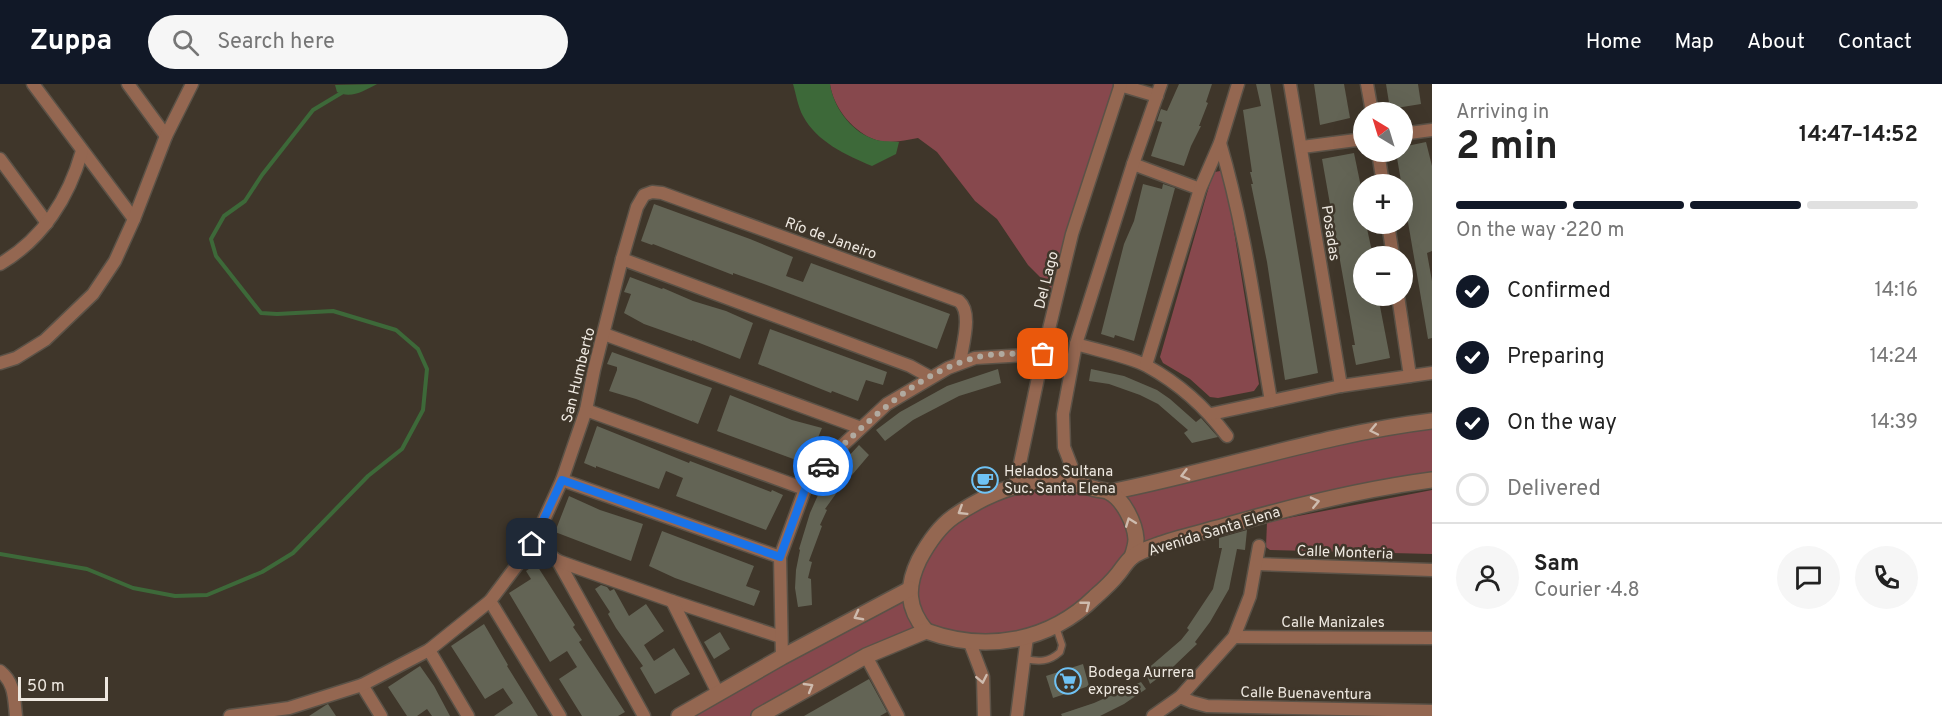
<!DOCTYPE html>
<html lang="en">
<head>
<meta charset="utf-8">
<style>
	body { margin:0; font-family:Overpass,sans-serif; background:#f6f6f6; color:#222; height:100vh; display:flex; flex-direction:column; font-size:22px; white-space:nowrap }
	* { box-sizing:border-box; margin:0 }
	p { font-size:20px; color:#767676 }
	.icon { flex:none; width:33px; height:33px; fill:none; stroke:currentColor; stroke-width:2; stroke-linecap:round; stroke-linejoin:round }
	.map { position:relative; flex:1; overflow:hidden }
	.side { display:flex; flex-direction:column; background:#fff; width:510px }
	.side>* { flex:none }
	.needle { width:39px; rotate:322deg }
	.controls { position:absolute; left:1353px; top:18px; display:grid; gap:12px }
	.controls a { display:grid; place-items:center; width:60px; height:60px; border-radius:50%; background:#fff; box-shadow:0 6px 24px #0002; font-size:30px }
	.scale { position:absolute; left:18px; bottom:15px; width:90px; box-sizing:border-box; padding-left:6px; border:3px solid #eee8e0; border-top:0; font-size:16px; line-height:21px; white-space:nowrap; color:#eee8e0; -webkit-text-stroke:4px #3f362a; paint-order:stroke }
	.pin { position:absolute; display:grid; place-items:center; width:51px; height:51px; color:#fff; margin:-26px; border-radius:12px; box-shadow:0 3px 9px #0006 }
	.courier { position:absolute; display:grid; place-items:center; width:60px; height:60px; margin:-30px; border:4px solid #1a73e8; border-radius:50%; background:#fff; color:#222; box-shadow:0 2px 8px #0007 }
	.summary em { font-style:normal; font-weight:700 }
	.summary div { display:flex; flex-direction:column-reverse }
	.summary { display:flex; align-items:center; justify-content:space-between; height:102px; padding:0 24px }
	h1 { font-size:39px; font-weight:700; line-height:45px }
	.bar { display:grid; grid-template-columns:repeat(4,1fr); gap:9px 6px; align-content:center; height:72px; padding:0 24px }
	.bar i { height:8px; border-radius:4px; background:#e0e0e0 }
	.bar .active { background:#111827 }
	.bar p { grid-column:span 4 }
	.line { display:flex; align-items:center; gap:15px; padding:0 24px; border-top:2px solid #e0e0e0 }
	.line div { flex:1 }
	.round { display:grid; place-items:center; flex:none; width:63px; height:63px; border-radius:32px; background:#f6f6f6 }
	ol { padding:0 24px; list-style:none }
	li { display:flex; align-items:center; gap:18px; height:66px }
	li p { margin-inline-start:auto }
	li .icon { padding:6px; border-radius:50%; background:#111827; color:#fff; stroke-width:4 }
	li:last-child { color:#767676 }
	li i { width:33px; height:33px; border:3px solid #e0e0e0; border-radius:50% }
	header { display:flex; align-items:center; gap:36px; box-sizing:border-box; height:84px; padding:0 30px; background:#111827; color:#fff }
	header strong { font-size:28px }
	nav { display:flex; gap:33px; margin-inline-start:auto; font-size:21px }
	.search { width:420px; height:54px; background:#f6f6f6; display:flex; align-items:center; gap:15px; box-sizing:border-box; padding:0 21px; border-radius:33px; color:#767676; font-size:22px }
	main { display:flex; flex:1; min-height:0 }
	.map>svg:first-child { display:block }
	.green { fill:#87484d }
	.water { fill:#3d6939 }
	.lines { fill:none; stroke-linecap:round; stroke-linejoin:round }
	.stream { stroke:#3d6939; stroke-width:4 }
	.building { fill:#636455 }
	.service-casing { stroke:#5b5247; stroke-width:9 }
	.minor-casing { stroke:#5b5247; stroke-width:15 }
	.tertiary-casing { stroke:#5b5247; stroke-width:18 }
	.service { stroke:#946751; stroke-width:6 }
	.minor { stroke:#946751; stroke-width:12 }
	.tertiary { stroke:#946751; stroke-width:15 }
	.oneway { stroke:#cebbae }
	.done { stroke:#b1aaa0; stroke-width:6; stroke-dasharray:0 10.8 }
	.route { stroke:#1a73e8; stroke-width:8 }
	.labels { text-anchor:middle; stroke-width:5; stroke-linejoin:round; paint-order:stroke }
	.street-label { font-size:15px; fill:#eee8e0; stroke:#3f362a }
	.poi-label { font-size:15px; fill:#eee8e0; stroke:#3f362a; text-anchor:start }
</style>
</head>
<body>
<header>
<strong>Zuppa</strong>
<div class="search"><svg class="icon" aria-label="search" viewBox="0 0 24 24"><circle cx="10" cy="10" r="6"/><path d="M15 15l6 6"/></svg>Search here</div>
<nav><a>Home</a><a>Map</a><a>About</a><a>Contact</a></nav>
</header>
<main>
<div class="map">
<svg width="1432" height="632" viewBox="0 0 1432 632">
	<rect width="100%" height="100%" fill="#3f362a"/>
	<g class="green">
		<path d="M830,0H1121L1057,210L1028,181L997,135L975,117L937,68L918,54C903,57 885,61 871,54C851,45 833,22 830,0Z"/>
		<polygon points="1220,87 1225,92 1259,300 1254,307 1218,314 1210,313 1190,295 1163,279 1160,273 1212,92 1215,88"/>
		<polygon points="1432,337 1432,396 1161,460 1111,498 1027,553 926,548 759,632 679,632 910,505 934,453 1015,403 1094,404"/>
		<polygon points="1432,406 1432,470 1270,466 1266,463 1267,438"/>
	</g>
	<g class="water">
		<path d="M377,0C364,7 351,15 337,8L335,1Z"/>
		<path d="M793,0H830C833,22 850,46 871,54C879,58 890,57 899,58L896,70L872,82C846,71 817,58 803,32C798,23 796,10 793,0Z"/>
	</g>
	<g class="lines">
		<polyline class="stream" points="0,470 87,485 133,504 175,512 207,511 262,488 293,469 368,392 402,365 423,326 427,285 418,265 396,246 333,227 277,230 261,229 216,172 211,155 224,132 245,117 262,91 313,26 343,8"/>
	</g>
	<g class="building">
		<polygon points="1179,0 1212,0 1206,18 1208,19 1199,42 1201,42 1191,62 1184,82 1151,72 1162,38 1157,37 1161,25 1167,27"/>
		<polygon points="1256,0 1270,0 1318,289 1285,296 1267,178 1251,100 1253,100 1250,88 1252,88 1243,26 1261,22"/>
		<polygon points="1314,0 1344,0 1350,34 1320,41"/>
		<polygon points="1386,0 1418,0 1421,20 1390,25"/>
		<polygon points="1426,58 1432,82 1432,167 1427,169 1432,197 1432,254 1428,255 1396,68 1402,68 1402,63"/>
		<polygon points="1354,69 1361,103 1364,140 1366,140 1373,172 1364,172 1364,212 1378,212 1390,274 1356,281 1352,261 1355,261 1322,75"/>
		<polygon points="1143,100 1162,105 1163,100 1175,104 1134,257 1115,251 1114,254 1101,250 1124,160 1134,137"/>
		<polygon points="654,120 750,155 793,173 786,192 803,198 811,179 950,230 937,265 764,200 733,189 733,191 653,160 652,161 641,157"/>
		<polygon points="630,193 662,205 663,204 693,217 726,227 753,239 740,275 692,256 692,257 644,240 624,229 631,210 624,208"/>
		<polygon points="770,245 887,288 883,301 866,296 858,317 832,307 831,309 758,280"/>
		<polygon points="612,268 712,304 698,340 636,315 609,307 617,286 617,283 607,280"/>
		<polygon points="998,285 1001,299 959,312 913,336 885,357 876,346 900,328 947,302"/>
		<polygon points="1091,285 1124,292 1157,306 1170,315 1196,338 1201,334 1218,353 1192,359 1184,349 1188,346 1158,320 1140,311 1109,300 1089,297"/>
		<polygon points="730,311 792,336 822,344 807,380 717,347"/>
		<polygon points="597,342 689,379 690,377 771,408 772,406 783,411 766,446 676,412 683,394 666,387 659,405 596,382 596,384 584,379"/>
		<polygon points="859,361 869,371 852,391 850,390 825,425 827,426 820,441 822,442 809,477 812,478 808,494 811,495 812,521 798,523 795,504 796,486 800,466 799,465 810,429 818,411 835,387"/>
		<polygon points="569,412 600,426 643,440 631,477 555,448"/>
		<polygon points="1247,446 1245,466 1237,465 1229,505 1210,538 1195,558 1197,560 1174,582 1150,600 1145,587 1181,556 1189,546 1187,544 1213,505 1222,464 1219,464 1219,454"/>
		<polygon points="662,447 754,482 746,502 760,507 754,522 675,494 649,482"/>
		<polygon points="536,480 575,541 573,543 582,556 579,558 625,628 618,632 582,632 559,595 577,583 567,567 550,578 509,509 531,495 526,487"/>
		<polygon points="601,501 607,503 610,507 614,505 629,532 646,520 664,547 644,561 654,577 674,564 690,590 655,610 640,584 643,582 616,544 608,530 610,528 595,505"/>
		<polygon points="484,540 508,581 507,582 538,632 494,632 513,619 503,604 485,615 451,562"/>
		<polygon points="720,548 730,565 714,575 704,558"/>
		<polygon points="1083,580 1089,602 1053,614 1046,592"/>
		<polygon points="420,582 434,602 450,632 432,632 427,625 417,632 407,632 388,603"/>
		<polygon points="869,595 887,628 880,632 804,632"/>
		<polygon points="1141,598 1146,605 1124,620 1100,632 1062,632 1061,630 1094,619"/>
		<polygon points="328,620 336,632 309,632 326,621"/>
	</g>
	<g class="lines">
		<g class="service-casing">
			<path id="service" d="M1025,575C1039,578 1049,578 1060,568L1062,561L1056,543"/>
		</g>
		<g class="minor-casing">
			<g id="minor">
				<polyline points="33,0 134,135"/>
				<polyline points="128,0 166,52"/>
				<polyline points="1290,0 1341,302"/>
				<polyline points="1367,0 1372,28"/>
				<polyline points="1120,1 1157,12"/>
				<polyline points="1402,50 1432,46"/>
				<path d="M1220,59C1245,143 1256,231 1271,317"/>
				<polyline points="1302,63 1364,55"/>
				<polyline points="1378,68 1383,100"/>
				<polyline points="0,75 47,139"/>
				<polyline points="1133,80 1200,105"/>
				<polyline points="1388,140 1393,172"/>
				<polyline points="622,175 910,282 930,293"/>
				<path d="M0,180C43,155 69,113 82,67"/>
				<polyline points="1398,212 1410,292"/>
				<polyline points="604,250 861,344"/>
				<path d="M1076,260C1096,266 1131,273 1147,282C1178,299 1206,324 1227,352"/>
				<polyline points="0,279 16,274 45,256 93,210 115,177 134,135 166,52 192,0"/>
				<polyline points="1146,281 1200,105 1220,59 1238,0"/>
				<polyline points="586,326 805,405"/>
				<polyline points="1211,330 1341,302 1432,289"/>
				<polyline points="562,396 780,473"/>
				<polyline points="1078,399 1064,363 1063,330 1076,260 1133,80 1161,0"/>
				<polyline points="1015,403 1043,270 1072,150 1121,0"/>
				<polyline points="533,460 558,477 644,632"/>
				<polyline points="558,477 672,517 781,553"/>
				<polyline points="1257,480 1432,486"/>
				<polyline points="490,517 560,632"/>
				<polyline points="672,517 718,609"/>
				<polyline points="1234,553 1432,554"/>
				<polyline points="970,559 983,593 984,632"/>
				<polyline points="429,566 468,632"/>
				<polyline points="866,572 898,632"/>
				<polyline points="782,573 780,473 805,405 829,374 887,320 948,284 975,274 1043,270"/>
				<path d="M0,587C15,599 14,614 16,632"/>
				<polyline points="362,601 381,632"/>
				<polyline points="1180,613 1192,618 1207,622 1432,627"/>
				<path d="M230,632L289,624L362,601L429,566L490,517L533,460L562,396L586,326L594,286L622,175L637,123L644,111L652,108L662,109L959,217C973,229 962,262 960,279"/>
				<polyline points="1017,632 1027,553"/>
				<polyline points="1153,632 1180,613 1234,553 1250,512 1259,462"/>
			</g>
		</g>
		<g class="tertiary-casing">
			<g id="tertiary">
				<path d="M1110,408C1218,387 1323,350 1432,337"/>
				<path d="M926,547C907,524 906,503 919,476C927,461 939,443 953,433C974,418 999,406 1024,400C1049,395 1072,398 1096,405C1100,406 1106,406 1109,408C1123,415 1135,439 1136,455C1136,460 1134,467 1132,473"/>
				<polyline points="679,632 782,573 910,505"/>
				<path d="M759,632L866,572L926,547C986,569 1049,558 1095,513C1103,506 1111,499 1118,490C1122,485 1127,477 1132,473C1139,467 1153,463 1161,460C1184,452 1208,447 1232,440C1298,421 1364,405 1432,396"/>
			</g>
		</g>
		<use href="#service" class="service"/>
		<use href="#minor" class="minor"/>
		<use href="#tertiary" class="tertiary"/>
	</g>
	<defs><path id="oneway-chevron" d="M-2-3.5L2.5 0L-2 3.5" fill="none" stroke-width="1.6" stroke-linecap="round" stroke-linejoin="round" transform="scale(1.5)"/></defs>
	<g class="oneway">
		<use href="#oneway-chevron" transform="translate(1374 346) rotate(168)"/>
		<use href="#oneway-chevron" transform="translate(1185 391) rotate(165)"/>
		<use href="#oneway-chevron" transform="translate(1315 418) rotate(-13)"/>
		<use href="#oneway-chevron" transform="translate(962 427) rotate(148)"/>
		<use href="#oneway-chevron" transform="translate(1130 438) rotate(-111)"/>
		<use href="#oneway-chevron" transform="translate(1086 521) rotate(-38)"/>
		<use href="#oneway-chevron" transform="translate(858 532) rotate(152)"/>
		<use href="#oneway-chevron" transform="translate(982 595) rotate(79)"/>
		<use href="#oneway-chevron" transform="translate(809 603) rotate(-30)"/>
	</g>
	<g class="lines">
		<path class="done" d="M823,382L829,374C872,334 916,290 974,274C995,268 1021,270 1043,270"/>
		<polyline class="route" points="532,460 562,396 780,473 805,405 823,382"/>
	</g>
	<defs>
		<g id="cafe-ring" transform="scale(1.35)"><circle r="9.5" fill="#3f362a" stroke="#6fc2f4" stroke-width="1.5"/><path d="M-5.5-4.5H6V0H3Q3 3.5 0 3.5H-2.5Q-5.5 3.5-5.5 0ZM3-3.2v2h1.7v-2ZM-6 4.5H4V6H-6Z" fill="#6fc2f4"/></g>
		<g id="supermarket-ring" transform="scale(1.35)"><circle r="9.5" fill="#3f362a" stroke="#6fc2f4" stroke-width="1.5"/><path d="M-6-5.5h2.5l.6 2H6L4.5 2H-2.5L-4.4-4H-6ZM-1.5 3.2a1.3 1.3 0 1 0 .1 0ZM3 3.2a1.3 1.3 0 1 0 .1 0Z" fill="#6fc2f4"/></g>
	</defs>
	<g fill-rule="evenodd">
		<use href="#cafe-ring" x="985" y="396"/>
		<use href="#supermarket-ring" x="1068" y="597"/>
	</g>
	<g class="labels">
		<g class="street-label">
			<text transform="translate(1331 149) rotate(81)" y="5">Posadas</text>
			<text transform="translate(831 154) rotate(20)" y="5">Río de Janeiro</text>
			<text transform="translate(1046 196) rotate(-76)" y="5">Del Lago</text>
			<text transform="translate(578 291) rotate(-76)" y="5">San Humberto</text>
			<text transform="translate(1214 447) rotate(-17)" y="5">Avenida Santa Elena</text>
			<text transform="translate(1345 468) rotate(2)" y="5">Calle Monteria</text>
			<text x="1333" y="543">Calle Manizales</text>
			<text transform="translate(1306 609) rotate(1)" y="5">Calle Buenaventura</text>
		</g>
		<g class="poi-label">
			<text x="1004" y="392">Helados Sultana<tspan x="1004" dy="17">Suc. Santa Elena</tspan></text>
			<text x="1088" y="593">Bodega Aurrera<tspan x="1088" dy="17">express</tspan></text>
		</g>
	</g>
</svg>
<div class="controls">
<a><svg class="needle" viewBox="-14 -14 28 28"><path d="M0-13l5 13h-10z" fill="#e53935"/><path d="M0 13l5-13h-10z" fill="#767676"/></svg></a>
<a>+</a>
<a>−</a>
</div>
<div class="scale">50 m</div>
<div class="pin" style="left:1043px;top:270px;background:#ea580c"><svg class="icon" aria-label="bag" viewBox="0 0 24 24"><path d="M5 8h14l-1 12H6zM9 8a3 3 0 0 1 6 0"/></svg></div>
<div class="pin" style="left:532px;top:460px;background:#1f2937"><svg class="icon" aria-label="home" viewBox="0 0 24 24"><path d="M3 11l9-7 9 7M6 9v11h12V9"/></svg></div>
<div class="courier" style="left:823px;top:382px"><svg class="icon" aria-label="car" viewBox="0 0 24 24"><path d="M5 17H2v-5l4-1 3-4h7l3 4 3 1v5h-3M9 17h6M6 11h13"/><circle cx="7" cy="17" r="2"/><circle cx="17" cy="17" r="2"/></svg></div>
</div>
<section class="side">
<div class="summary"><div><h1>2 min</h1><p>Arriving in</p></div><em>14:47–14:52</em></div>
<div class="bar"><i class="active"></i><i class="active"></i><i class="active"></i><i></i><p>On the way · 220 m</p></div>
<ol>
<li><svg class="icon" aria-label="check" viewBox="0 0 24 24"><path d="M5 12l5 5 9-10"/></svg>Confirmed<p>14:16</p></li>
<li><svg class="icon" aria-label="check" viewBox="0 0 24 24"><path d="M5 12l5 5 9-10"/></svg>Preparing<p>14:24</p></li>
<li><svg class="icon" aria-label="check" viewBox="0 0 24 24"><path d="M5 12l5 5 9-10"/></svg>On the way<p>14:39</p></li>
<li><i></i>Delivered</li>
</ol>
<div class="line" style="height:108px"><a class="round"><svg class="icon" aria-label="person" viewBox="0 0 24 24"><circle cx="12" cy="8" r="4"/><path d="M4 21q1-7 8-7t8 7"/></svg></a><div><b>Sam</b><p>Courier · 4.8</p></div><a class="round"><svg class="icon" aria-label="chat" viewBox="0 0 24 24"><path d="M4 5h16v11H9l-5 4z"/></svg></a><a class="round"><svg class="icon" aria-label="phone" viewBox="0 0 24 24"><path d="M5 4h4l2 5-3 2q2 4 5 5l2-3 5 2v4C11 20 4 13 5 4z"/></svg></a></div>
</section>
</main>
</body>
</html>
